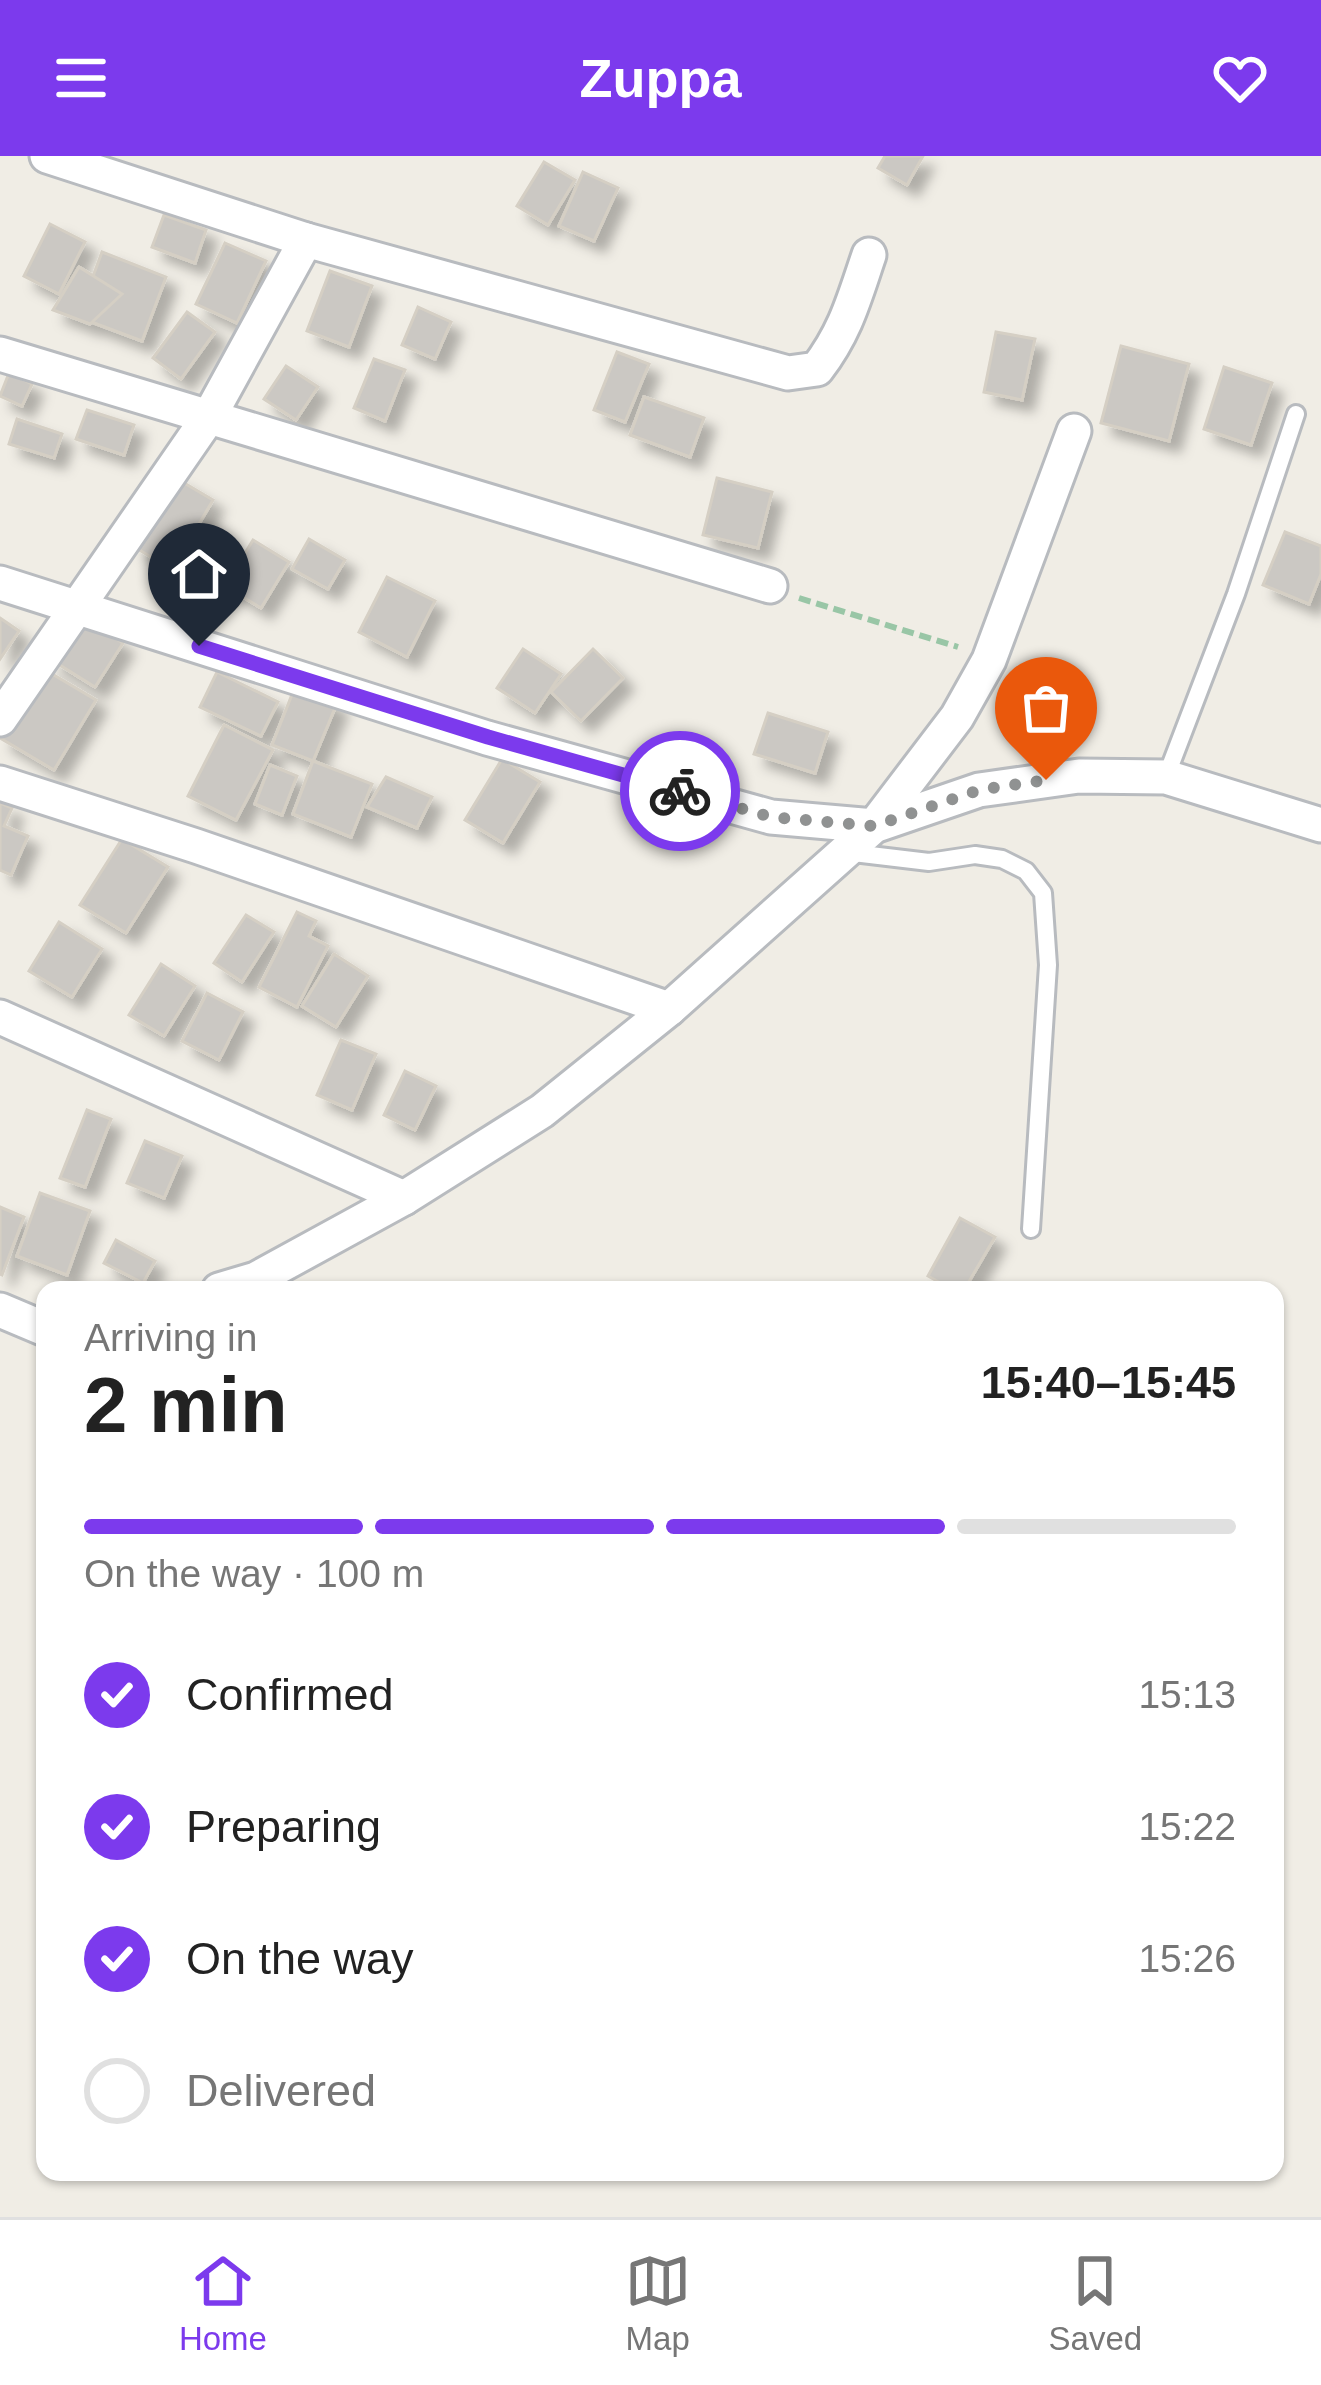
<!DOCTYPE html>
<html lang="en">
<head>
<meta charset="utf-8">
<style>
	body { margin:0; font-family:Helvetica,sans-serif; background:#f6f6f6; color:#222; height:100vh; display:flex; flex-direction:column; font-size:45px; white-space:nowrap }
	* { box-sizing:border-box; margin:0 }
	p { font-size:39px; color:#767676 }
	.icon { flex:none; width:66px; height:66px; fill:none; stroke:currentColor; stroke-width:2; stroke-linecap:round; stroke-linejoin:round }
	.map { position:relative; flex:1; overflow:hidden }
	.side { position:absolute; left:36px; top:1125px; width:1248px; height:900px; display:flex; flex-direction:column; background:#fff; border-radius:24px; box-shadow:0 3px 9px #0004 }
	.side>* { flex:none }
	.pin { position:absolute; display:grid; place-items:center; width:102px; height:102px; color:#fff; margin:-123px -51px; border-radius:50% 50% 50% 0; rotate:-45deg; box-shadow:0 0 12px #0007 }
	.pin .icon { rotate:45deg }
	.courier { position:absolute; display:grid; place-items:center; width:120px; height:120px; margin:-60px; border:9px solid #7c3aed; border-radius:50%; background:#fff; color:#222; box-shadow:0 3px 15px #0007 }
	.summary em { font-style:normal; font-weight:800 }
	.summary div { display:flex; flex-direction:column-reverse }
	.summary { display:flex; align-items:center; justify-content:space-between; height:204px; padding:0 48px }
	h1 { font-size:78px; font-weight:800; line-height:90px }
	.bar { display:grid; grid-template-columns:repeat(4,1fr); gap:18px 12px; align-content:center; height:144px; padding:0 48px }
	.bar i { height:15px; border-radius:9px; background:#e0e0e0 }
	.bar .current { background:#7c3aed }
	.bar p { grid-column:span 4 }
	ol { padding:0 48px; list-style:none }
	li { display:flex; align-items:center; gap:36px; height:132px }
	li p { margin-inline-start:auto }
	li .icon { padding:12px; border-radius:50%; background:#7c3aed; color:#fff; stroke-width:4 }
	li:last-child { color:#767676 }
	li i { width:66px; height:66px; border:6px solid #e0e0e0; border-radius:50% }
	header { display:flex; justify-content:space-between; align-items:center; height:156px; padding:0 48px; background:#7c3aed; color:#fff; font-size:54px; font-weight:800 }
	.tab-bar { display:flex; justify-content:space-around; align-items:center; height:168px; border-top:3px solid #e0e0e0; background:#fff; font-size:33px; color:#767676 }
	.tab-bar a { display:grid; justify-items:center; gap:6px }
	.tab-bar .current { color:#7c3aed }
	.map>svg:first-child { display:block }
	.building { fill:#cbc8c3; stroke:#d5cfc4; stroke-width:3; filter:url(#shadow) }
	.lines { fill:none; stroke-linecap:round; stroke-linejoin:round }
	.lane-casing { stroke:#b8bbbf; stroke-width:22 }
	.street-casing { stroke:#b8bbbf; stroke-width:39 }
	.path { stroke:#99c6a6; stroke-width:6; stroke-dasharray:12 6; stroke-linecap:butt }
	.lane { stroke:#fff; stroke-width:16 }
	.street { stroke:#fff; stroke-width:33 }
	.done { stroke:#909292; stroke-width:12; stroke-dasharray:0 21.6 }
	.route { stroke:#7c3aed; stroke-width:15 }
</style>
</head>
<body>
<header><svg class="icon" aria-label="menu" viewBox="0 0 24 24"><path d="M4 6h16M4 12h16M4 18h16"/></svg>Zuppa<svg class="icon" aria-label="heart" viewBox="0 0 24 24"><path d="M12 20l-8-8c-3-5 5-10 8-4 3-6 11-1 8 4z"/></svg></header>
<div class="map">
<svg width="1321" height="2061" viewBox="0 0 1321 2061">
	<defs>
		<filter id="shadow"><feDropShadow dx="11" dy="11" stdDeviation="6" flood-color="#0004"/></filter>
	</defs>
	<rect width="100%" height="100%" fill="#f0ede5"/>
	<g class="building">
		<polygon points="885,0 923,0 907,29 878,12"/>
		<polygon points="544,6 575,24 548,69 517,50"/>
		<polygon points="583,16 618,32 594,85 559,70"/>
		<polygon points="164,59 206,74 195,107 152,91"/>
		<polygon points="50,68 85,86 59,138 24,120"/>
		<polygon points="225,87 266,105 237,167 196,148"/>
		<polygon points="102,96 166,121 142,185 78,161"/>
		<polygon points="79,111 122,138 90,168 53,154"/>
		<polygon points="330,115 372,130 349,191 307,175"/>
		<polygon points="418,151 451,166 435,203 402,189"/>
		<polygon points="187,156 215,176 181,223 153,202"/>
		<polygon points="996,176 1035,183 1022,244 984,236"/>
		<polygon points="1121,190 1189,208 1169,285 1101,267"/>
		<polygon points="617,196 649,208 625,266 594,254"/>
		<polygon points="374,203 405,214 385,265 354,252"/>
		<polygon points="286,210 318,231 296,264 264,243"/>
		<polygon points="1224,211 1272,227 1251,289 1204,273"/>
		<polygon points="9,217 32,228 22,250 0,240"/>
		<polygon points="644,241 704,262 690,301 630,279"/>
		<polygon points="87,254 134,269 124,299 76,283"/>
		<polygon points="17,263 62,278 54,302 9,288"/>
		<polygon points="174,321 213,344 172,414 133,390"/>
		<polygon points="717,322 772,336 758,392 703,379"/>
		<polygon points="1285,376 1321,390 1321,418 1309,448 1263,429"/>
		<polygon points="309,383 345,404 328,433 292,413"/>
		<polygon points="253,384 289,406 261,452 225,430"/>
		<polygon points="387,421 435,445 407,501 359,476"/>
		<polygon points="79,460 123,487 95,531 50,503"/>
		<polygon points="0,462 19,475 0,503"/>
		<polygon points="523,493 561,518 535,557 497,532"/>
		<polygon points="593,493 623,522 581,565 551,536"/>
		<polygon points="42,512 96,544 54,614 0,582"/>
		<polygon points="217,516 278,546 261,580 200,551"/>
		<polygon points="295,531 337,547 313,605 272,589"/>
		<polygon points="768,557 828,576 815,617 754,598"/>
		<polygon points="224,569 273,594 236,664 188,640"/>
		<polygon points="502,603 540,626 503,687 465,664"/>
		<polygon points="313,605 372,628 351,681 293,658"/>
		<polygon points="270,609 297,620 282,659 255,648"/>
		<polygon points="386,621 432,641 417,672 367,651"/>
		<polygon points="0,647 12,652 4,670 28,680 11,719 0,714"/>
		<polygon points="122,683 168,711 126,777 80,749"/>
		<polygon points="297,756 316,765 309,780 328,790 297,851 259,831"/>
		<polygon points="246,759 274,776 242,826 214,807"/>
		<polygon points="59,766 102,793 72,841 29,815"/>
		<polygon points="334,798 368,820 336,871 302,850"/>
		<polygon points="161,808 195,830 164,880 129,859"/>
		<polygon points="207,837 243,856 219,904 182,885"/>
		<polygon points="341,884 376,898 352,954 317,939"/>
		<polygon points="405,915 436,930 415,974 384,959"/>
		<polygon points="87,954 111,963 85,1031 60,1022"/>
		<polygon points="145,985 182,1000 164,1042 127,1027"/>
		<polygon points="40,1037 90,1055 67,1119 17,1100"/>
		<polygon points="0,1051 24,1061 2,1119 0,1118"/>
		<polygon points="960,1062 995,1081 964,1134 953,1134 928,1120"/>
		<polygon points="116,1084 155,1105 143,1127 104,1107"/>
	</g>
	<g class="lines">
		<g class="lane-casing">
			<g id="lane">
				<polyline points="1166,621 1236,438 1296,258"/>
				<polyline points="845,696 929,706 975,699 1002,703 1026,715 1043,737 1048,809 1031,1073"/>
			</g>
		</g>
		<g class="street-casing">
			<g id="street">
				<path d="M47,0L306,84L788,217L817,213C846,175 854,143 869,99"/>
				<polyline points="0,198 770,430"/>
				<polyline points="0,427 487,582 771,661 874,670 957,561 989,504 1074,275"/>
				<polyline points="0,563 210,259 306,84"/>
				<polyline points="0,627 196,690 669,853"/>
				<polyline points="0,861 404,1042"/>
				<polyline points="219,1134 256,1123 404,1042 542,955 669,853 874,670 979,634 1079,620 1166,621 1321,669"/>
				<polyline points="0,1154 45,1173"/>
			</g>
		</g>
		<polyline class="path" points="799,442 958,491"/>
		<use href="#lane" class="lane"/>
		<use href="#street" class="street"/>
	</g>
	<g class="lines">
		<polyline class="done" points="680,635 771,661 874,670 979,634 1046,624"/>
		<polyline class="route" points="199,490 488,581 680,635"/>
	</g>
</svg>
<div class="pin" style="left:1046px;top:624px;background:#ea580c"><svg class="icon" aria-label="bag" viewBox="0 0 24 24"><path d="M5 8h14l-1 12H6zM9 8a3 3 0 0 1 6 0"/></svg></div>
<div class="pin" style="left:199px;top:490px;background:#1f2937"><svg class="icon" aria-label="home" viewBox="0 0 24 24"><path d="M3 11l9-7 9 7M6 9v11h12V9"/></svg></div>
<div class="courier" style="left:680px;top:635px"><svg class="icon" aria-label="bike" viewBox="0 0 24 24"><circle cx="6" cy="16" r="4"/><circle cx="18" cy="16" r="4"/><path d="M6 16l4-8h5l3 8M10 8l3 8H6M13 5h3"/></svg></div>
<section class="side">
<div class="summary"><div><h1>2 min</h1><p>Arriving in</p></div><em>15:40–15:45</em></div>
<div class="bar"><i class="current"></i><i class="current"></i><i class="current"></i><i></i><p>On the way · 100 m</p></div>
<ol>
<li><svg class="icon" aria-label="check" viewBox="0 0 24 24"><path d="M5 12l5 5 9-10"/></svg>Confirmed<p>15:13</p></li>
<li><svg class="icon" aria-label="check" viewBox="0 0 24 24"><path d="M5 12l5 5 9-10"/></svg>Preparing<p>15:22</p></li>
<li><svg class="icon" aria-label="check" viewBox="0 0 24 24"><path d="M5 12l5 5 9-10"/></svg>On the way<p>15:26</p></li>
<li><i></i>Delivered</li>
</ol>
</section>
</div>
<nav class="tab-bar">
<a class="current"><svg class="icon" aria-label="home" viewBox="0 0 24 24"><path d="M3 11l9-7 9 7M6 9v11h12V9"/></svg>Home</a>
<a><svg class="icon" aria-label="map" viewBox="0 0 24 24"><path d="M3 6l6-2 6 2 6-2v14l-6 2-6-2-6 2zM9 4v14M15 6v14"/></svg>Map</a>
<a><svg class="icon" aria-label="saved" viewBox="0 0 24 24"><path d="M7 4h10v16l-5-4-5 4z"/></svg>Saved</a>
</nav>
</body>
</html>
